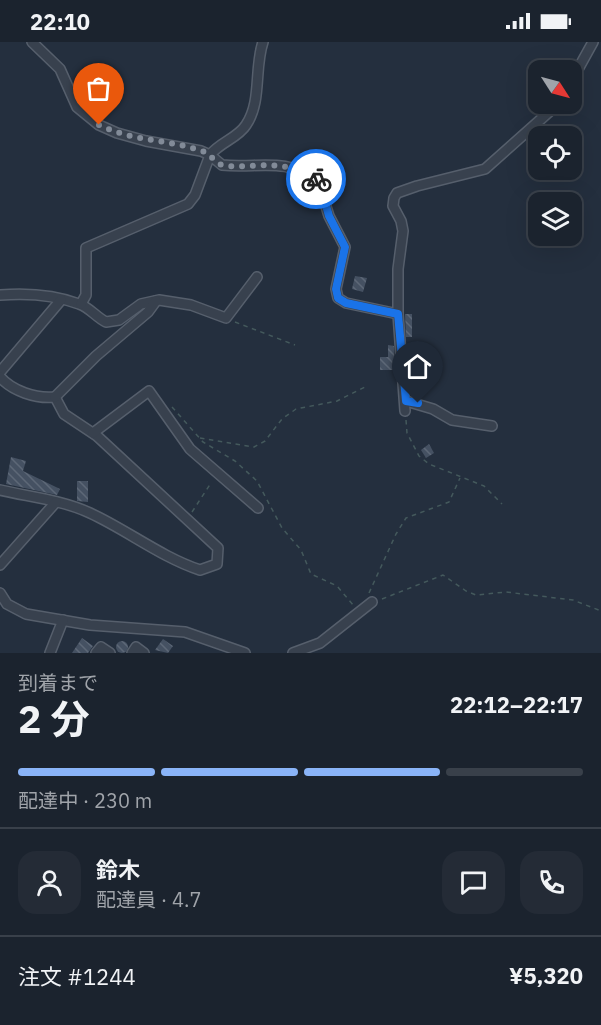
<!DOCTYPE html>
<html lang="ja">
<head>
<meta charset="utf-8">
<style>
	body { margin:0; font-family:"IBM Plex Sans","Noto Sans JP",sans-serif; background:#242b36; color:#f1f3f6; height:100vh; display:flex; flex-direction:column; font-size:22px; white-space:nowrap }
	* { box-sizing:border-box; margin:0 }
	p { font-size:20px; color:#a0a4aa }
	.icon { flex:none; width:33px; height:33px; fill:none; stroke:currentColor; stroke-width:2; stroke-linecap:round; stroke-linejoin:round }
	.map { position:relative; height:611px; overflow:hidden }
	.drawer { display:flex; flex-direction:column; background:#1b232e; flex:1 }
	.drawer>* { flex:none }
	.needle { width:39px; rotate:126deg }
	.controls { position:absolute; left:528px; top:18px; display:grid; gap:12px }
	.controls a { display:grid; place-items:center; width:54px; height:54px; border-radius:12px; background:#1b232e; box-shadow:0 6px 24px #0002,0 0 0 2px #39404a; font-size:30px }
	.pin { position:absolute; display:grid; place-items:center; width:51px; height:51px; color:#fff; margin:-62px -26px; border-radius:50% 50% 50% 0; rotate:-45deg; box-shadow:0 0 6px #0007 }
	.pin .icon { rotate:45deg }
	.courier { position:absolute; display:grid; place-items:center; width:60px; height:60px; margin:-30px; border:4px solid #1a73e8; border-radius:50%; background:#fff; color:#222; box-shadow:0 2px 8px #0007 }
	.head em { font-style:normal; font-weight:700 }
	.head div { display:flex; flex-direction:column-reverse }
	.head { display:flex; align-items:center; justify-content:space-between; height:102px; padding:0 18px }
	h1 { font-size:39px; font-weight:700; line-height:45px }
	.bar { display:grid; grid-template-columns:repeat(4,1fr); gap:9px 6px; align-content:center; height:72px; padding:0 18px }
	.bar i { height:8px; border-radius:4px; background:#39404a }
	.bar .active { background:#8ab4f8 }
	.bar p { grid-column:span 4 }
	.line { display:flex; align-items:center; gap:15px; padding:0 18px; border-top:2px solid #39404a }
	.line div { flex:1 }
	.round { display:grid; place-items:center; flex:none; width:63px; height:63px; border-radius:18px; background:#242b36 }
	.status { display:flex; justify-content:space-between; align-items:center; height:42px; padding:0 30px; background:#1b232e; direction:ltr }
	.status svg { height:16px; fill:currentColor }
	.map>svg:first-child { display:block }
	.building { fill:url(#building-back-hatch) }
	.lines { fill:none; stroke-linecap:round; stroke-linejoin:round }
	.minor-casing { stroke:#565f6c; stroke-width:12 }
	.path { stroke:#44595c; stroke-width:1.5; stroke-dasharray:4.5 4.5; stroke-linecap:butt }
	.minor { stroke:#38414e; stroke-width:9 }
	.done { stroke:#828b98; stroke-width:6; stroke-dasharray:0 10.8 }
	.route { stroke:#1a73e8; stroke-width:8 }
</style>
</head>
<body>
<div class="status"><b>22:10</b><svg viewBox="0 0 49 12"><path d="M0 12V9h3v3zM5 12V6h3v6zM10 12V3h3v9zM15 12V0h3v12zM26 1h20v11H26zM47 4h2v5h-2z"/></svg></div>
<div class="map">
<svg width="601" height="611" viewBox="0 0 601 611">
	<defs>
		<pattern id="building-back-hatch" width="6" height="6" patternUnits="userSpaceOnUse" patternTransform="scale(1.5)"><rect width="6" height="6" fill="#455162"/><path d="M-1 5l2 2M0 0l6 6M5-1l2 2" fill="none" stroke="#5d6877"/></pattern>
	</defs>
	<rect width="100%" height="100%" fill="#242f3e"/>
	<g class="building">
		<polygon points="355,234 367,236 363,250 352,247"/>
		<polygon points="405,272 412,272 412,295 406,295"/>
		<polygon points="388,303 394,304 395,328 380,328 380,315 388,315"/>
		<polygon points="429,402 434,411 426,416 421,408"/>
		<polygon points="11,415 26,419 23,429 60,447 57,453 6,442"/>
		<polygon points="77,439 88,439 88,460 77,459"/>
		<polygon points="82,596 93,604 88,611 72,611"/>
		<polygon points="163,597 173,604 168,611 155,608"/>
		<circle cx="122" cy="605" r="6"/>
	</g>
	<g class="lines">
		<g class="minor-casing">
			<g id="minor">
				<path d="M32,0L60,27L77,65L99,83L117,91L146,99L201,109L210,113C220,100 238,96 246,83C262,60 254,26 263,0"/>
				<polyline points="572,38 593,0"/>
				<path d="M0,253C25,251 55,253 79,262C89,265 96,275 106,280L119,278L141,262L159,258L191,263L226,276L257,235"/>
				<path d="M81,262L86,253V206L188,162L195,153L210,113L222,123C258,127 284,114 318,139L329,174L345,205L336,247L338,256L346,261L398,272"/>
				<polyline points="0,330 61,258"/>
				<path d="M0,335C12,349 36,357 55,355L64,372L97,394L218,506L217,522L200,528C161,515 127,488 90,471C62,458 30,455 0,448"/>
				<polyline points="55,355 96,314 148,270 156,259"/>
				<polyline points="406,359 433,367 452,378 492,384"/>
				<polyline points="405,369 398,272 398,227 403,189 401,179 393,164 394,156 397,151 417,144 485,127 558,62"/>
				<polyline points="93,391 149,349 190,407 258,466"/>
				<polyline points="0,523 56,460"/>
				<polyline points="0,551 7,562 26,572 90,583 185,590 245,611"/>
				<polyline points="50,611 63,578"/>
				<polyline points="96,611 101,605 110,611"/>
				<polyline points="132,611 136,605 144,611"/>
				<polyline points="293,611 320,601 372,560"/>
			</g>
		</g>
		<g class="path">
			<polyline points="235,280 295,303"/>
			<polyline points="172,365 203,400 235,419 257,439 282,486 301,508 311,532 337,544 354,564"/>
			<polyline points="406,378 407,391 419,414 429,422 484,444 502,462"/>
			<polyline points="200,396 254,405 265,399 282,377 296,367 337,359 367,344"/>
			<polyline points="192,470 211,441"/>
			<polyline points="369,551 396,492 406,476 449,460 460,436"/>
			<polyline points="382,557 443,533 466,549 476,553 506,550 573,558 601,569"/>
		</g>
		<use href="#minor" class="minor"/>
	</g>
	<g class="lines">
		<path class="done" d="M99,83C135,100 167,97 202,109C211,112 216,123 226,124C258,126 284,116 316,137"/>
		<polyline class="route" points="316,137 320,142 329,174 345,205 336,247 338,256 346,261 398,272 406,359 418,361"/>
	</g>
</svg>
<div class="controls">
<a><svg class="needle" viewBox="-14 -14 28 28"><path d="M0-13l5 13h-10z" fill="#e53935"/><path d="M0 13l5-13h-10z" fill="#a0a4aa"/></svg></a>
<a><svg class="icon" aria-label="locate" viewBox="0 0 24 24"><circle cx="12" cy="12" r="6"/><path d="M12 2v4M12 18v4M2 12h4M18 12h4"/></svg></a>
<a><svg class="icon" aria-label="layers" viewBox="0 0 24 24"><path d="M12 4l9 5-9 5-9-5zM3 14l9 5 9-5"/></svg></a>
</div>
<div class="pin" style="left:99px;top:83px;background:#ea580c"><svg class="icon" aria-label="bag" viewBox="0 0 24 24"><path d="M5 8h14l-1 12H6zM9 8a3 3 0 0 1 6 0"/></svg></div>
<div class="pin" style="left:418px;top:361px;background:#1f2937"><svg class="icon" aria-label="home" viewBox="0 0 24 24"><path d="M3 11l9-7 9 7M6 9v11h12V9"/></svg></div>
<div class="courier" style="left:316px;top:137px"><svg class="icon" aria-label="bike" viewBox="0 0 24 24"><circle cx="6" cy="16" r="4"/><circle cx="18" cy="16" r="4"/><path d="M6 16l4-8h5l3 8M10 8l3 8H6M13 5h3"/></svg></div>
</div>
<section class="drawer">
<div class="head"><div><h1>2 分</h1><p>到着まで</p></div><em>22:12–22:17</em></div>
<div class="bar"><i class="active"></i><i class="active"></i><i class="active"></i><i></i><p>配達中 · 230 m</p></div>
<div class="line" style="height:108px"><a class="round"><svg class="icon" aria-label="person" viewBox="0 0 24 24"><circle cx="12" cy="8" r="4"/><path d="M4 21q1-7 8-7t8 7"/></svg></a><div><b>鈴木</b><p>配達員 · 4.7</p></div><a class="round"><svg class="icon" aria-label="chat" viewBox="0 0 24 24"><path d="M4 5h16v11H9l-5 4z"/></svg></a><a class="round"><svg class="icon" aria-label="phone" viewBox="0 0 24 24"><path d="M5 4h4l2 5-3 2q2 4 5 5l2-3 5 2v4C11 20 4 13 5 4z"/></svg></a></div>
<div class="line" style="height:78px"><div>注文 #1244</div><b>¥5,320</b></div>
</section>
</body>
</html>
